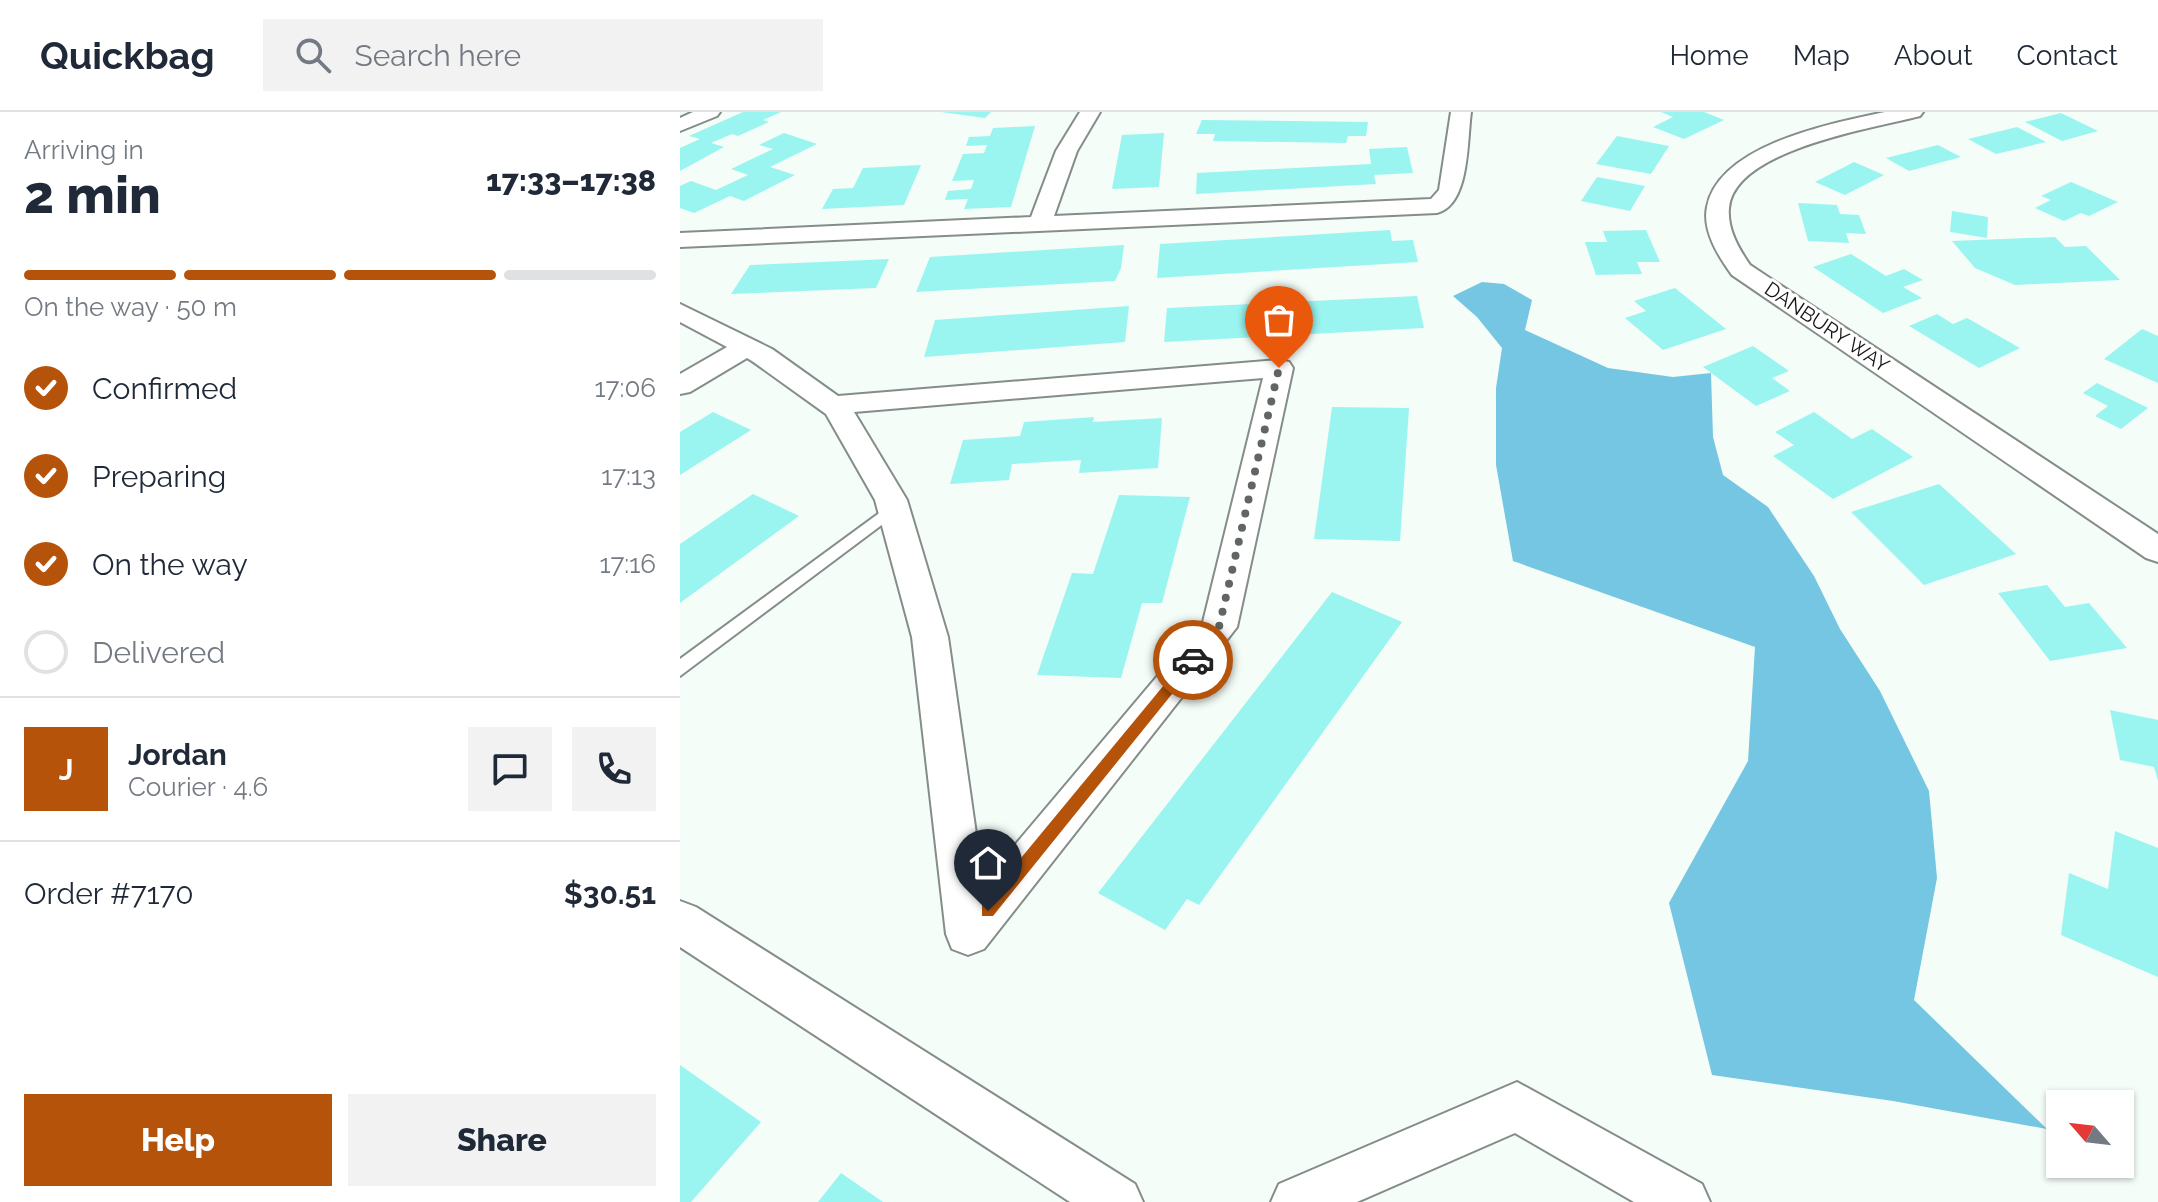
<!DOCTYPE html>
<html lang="en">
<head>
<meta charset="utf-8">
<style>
	body { margin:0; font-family:Raleway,sans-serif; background:#f2f2f3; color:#1f2937; height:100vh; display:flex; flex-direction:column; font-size:30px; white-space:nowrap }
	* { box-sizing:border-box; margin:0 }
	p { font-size:26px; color:#747a83 }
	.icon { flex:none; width:44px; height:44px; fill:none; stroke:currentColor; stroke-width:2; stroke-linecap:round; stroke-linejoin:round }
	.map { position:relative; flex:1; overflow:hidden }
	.panel { display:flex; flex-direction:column; background:#fff; width:680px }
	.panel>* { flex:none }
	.needle { width:52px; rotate:298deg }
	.fabs { position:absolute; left:1366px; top:978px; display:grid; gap:16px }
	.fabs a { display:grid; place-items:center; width:88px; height:88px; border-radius:0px; background:#fff; box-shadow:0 2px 6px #0004; font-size:40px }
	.pin { position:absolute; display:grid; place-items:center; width:68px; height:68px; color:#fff; margin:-82px -34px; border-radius:50% 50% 50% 0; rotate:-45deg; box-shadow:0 0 8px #0007 }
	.pin .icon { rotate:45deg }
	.courier { position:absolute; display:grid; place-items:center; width:80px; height:80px; margin:-40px; border:6px solid #b45309; border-radius:50%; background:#fff; color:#222; box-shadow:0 2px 10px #0007 }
	.head em { font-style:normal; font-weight:800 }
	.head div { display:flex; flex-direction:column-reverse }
	.head { display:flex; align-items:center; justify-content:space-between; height:136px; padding:0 24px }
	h1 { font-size:52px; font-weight:800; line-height:60px }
	.bar { display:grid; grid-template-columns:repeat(4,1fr); gap:12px 8px; align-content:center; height:96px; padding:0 24px }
	.bar i { height:10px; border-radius:6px; background:#e0e1e3 }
	.bar .on { background:#b45309 }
	.bar p { grid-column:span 4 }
	.line { display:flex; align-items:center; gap:20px; padding:0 24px; border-top:2px solid #e0e1e3 }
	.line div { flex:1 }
	.round { display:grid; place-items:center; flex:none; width:84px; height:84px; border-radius:0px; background:#f2f2f3 }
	ol { padding:0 24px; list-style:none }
	li { display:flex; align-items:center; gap:24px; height:88px }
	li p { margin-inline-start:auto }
	li .icon { padding:8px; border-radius:50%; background:#b45309; color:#fff; stroke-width:4 }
	li:last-child { color:#747a83 }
	li i { width:44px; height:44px; border:4px solid #e0e1e3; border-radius:50% }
	.primary-button { display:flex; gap:16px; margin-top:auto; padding:16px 24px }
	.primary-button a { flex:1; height:92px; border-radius:0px; background:#b45309; color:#fff; font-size:32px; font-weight:800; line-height:92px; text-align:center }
	.primary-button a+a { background:#f2f2f3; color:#1f2937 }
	header { display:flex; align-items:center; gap:48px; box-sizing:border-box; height:112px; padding:0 40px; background:#fff; border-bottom:2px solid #e0e1e3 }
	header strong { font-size:38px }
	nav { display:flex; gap:44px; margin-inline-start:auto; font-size:28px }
	.search { width:560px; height:72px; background:#f2f2f3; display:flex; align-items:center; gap:20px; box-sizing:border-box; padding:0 28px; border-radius:0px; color:#747a83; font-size:30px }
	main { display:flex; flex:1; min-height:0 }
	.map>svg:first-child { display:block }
	.water { fill:#75c6e2 }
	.building { fill:#9af5f0 }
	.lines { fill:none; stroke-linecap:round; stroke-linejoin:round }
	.lane-casing { stroke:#858d88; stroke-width:4 }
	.street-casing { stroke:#858d88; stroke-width:4 }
	.lane { fill:#fff; fill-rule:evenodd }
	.street { fill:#fff; fill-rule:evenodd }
	.route { fill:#b45309 }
	.done { stroke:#616663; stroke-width:8; stroke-dasharray:0 14.4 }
	.labels { text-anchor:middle; stroke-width:6; stroke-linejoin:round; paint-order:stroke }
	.far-street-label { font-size:20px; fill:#121513; stroke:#fff }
</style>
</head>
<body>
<header>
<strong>Quickbag</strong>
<div class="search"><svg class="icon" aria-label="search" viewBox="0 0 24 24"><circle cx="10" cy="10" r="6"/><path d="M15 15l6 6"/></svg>Search here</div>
<nav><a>Home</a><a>Map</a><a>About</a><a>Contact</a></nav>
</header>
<main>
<section class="panel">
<div class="head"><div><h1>2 min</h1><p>Arriving in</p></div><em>17:33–17:38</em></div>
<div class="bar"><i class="on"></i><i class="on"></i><i class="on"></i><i></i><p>On the way · 50 m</p></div>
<ol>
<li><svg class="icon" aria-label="check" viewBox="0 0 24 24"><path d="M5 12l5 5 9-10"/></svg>Confirmed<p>17:06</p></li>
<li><svg class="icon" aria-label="check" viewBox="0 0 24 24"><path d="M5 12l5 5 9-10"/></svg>Preparing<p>17:13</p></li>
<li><svg class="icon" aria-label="check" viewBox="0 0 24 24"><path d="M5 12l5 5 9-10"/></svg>On the way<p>17:16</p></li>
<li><i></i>Delivered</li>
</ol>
<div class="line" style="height:144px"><b class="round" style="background:#b45309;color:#fff">J</b><div><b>Jordan</b><p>Courier · 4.6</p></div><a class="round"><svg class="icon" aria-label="chat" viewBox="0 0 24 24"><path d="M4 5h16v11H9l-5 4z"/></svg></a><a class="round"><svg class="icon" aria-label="phone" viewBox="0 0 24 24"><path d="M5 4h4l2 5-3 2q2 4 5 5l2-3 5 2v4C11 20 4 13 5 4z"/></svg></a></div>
<div class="line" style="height:104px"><div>Order #7170</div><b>$30.51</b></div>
<div class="primary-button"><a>Help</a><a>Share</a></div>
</section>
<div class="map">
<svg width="1478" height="1090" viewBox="0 0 1478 1090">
	<rect width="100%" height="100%" fill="#f4fdf8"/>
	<polygon class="water" points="802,170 824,172 852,188 845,218 928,256 993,265 1031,261 1033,325 1043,363 1088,395 1134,464 1160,517 1200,579 1249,679 1257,766 1234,888 1367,1017 1213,989 1032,963 989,791 1068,649 1075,535 833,449 816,353 816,276 822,236 797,205 773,184"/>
	<g class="building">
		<polygon points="63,0 101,0 83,8 89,10 58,24 52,22 31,31 44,35 0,59 0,36 20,27 9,24"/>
		<polygon points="261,0 311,0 305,6"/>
		<polygon points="981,0 1024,0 1044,8 1004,27 973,15 993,5"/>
		<polygon points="1381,1 1418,19 1382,29 1345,10"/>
		<polygon points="522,8 688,10 686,24 668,24 666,31 533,29 535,22 516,22"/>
		<polygon points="355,14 331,95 284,97 288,87 265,88 268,79 291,77 294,68 272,69 283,42 304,41 307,33 286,34 289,25 310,24 313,16"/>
		<polygon points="1337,15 1366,30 1316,42 1288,27"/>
		<polygon points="104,21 137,32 90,55 115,63 64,89 50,84 14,101 0,96 0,74 11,69 36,78 68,63 51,57 93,37 79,33"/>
		<polygon points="484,21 479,75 432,77 442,23"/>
		<polygon points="937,24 989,34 971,62 916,52"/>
		<polygon points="1258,33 1281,45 1229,59 1206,46"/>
		<polygon points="727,35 733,61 694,63 696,72 516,82 517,61 691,52 689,37"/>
		<polygon points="1174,50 1204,63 1165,83 1135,70"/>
		<polygon points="241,53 224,93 142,97 153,77 173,76 183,56"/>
		<polygon points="917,65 965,74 950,99 901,89"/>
		<polygon points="1391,70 1438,90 1409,104 1401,101 1384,109 1355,96 1371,88 1361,84"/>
		<polygon points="1118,91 1157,93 1160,102 1179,103 1186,122 1166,121 1169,131 1128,129"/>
		<polygon points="1272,99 1308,105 1307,126 1270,120"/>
		<polygon points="710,118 712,129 733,128 738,150 477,166 480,132"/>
		<polygon points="966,118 980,150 957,150 962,162 916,163 905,130 927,130 923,119"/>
		<polygon points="1375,125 1385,135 1406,134 1440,168 1335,173 1295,156 1272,129"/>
		<polygon points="444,133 441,156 435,169 236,180 250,145"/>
		<polygon points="1171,142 1206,164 1224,157 1243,168 1223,175 1242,186 1203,201 1133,155"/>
		<polygon points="209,147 196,176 51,182 70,153"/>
		<polygon points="995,176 1046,217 983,238 945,206 966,199 954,189"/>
		<polygon points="737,184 744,216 484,230 487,196"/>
		<polygon points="449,194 445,230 244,245 255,208"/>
		<polygon points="1257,202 1273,212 1287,206 1340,236 1299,256 1229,214"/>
		<polygon points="1462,217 1478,224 1478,271 1424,247"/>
		<polygon points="1073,234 1109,259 1092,266 1110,279 1076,294 1023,255"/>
		<polygon points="1417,271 1468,296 1441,317 1415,304 1428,294 1403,281"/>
		<polygon points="652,295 729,296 720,429 634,427"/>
		<polygon points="33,300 71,318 0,363 0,320"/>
		<polygon points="1134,300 1172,327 1192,317 1233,345 1153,387 1093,344 1114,333 1095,320"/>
		<polygon points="414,305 413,310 482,306 478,356 399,361 401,348 332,352 329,368 270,372 283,328 340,324 344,310"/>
		<polygon points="1259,372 1336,442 1244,473 1171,400"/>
		<polygon points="73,382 119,404 0,491 0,432"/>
		<polygon points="439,383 510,385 482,491 462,491 441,566 357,563 392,461 413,462"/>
		<polygon points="1367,473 1385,495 1409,491 1447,536 1370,549 1318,481"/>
		<polygon points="652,480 722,510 519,793 507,787 485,818 418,781"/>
		<polygon points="1430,598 1478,608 1478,669 1474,655 1440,648"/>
		<polygon points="1435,719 1478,736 1478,865 1381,823 1389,761 1428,777"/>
		<polygon points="0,953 81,1010 11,1090 0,1090"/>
		<polygon points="161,1061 203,1090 138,1090"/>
	</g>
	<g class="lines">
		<g class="lane-casing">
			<polygon id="lane" points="213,391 221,396 219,400 0,564 0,547"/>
		</g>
		<g class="street-casing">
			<g id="street">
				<polygon points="13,0 40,0 37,4 0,19 0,6"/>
				<path d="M400,0H420L397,39L374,104L751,87L759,78L771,0H791C787,28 790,93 757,101L0,135V121L351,105L376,39Z"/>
				<path d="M1205,0H1243L1240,4C1195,16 1054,37 1049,96C1047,117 1059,137 1070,153L1478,422V450L1466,446L1052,163C1039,145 1022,119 1027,95C1039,32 1154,11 1205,0Z"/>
				<path d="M0,192L92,237L158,284L599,248L609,250L613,256L557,515L304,837L288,843L272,837L266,822L232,525L195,388L146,302L72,249L67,246L10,280L0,282V262L47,235L0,210ZM583,266L523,510L303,771L268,525L227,388L174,300Z"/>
				<polygon points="0,789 16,795 455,1072 463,1090 390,1090 0,835"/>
				<polygon points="837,970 1022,1072 1030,1090 954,1090 835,1021 677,1090 591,1090 599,1072"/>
			</g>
		</g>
		<use href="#lane" class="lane"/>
		<use href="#street" class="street"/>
	</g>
	<polygon class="route" points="513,543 517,544 517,551 313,804 302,804 302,793 508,544"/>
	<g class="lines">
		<polyline class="done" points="513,548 539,515 599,256"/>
	</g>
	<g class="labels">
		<g class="far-street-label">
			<text transform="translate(1147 215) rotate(34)" y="7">DANBURY WAY</text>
		</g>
	</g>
</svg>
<div class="fabs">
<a><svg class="needle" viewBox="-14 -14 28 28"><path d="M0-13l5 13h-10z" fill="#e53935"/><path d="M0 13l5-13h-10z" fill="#747a83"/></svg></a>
</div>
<div class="pin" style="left:599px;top:256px;background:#ea580c"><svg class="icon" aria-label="bag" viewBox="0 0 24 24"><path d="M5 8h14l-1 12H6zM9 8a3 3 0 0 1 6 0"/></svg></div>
<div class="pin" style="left:308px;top:799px;background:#1f2937"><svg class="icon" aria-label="home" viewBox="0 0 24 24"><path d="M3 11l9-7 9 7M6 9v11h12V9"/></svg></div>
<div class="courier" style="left:513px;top:548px"><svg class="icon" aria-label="car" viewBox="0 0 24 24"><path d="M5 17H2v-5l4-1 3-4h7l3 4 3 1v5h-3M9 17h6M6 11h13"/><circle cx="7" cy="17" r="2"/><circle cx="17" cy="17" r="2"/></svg></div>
</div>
</main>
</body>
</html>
